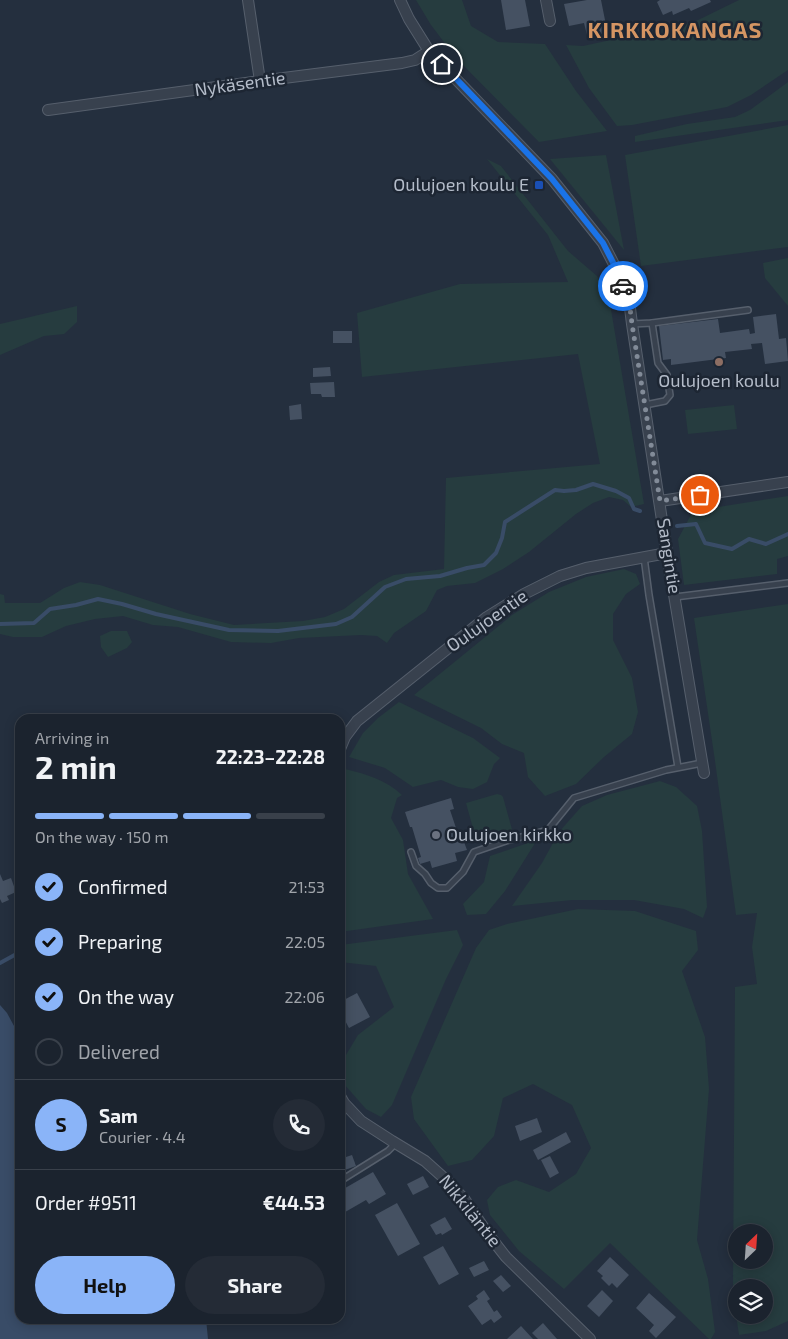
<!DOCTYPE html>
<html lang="en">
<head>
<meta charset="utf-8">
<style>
	body { margin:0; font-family:"Exo 2",sans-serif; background:#242b36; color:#f1f3f6; height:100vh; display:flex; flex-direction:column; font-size:19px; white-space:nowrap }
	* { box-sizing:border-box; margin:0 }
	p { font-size:16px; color:#a0a4aa }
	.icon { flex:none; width:28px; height:28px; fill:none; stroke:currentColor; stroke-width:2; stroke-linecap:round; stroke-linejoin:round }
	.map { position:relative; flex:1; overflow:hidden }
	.drawer { position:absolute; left:15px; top:714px; width:330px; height:610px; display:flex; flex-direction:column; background:#1b232e; border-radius:15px; box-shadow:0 2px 12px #0003,0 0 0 1px #39404a }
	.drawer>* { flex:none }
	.needle { width:32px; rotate:25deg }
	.tools { position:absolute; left:728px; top:1224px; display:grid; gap:10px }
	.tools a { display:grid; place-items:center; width:45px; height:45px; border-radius:50%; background:#1b232e; box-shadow:0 2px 12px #0003,0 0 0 1px #39404a; font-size:25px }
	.pin { position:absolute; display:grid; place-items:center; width:42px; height:42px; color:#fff; margin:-21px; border:2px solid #fff; border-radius:50%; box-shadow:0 1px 5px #0007 }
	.courier { position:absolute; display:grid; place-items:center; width:50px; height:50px; margin:-25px; border:4px solid #1a73e8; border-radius:50%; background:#fff; color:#222; box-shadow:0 1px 6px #0007 }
	.headline em { font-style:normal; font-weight:700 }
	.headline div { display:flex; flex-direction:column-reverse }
	.headline { display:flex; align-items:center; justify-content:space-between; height:85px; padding:0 20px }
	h1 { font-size:32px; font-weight:700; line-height:38px }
	.bar { display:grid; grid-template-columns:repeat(4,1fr); gap:8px 5px; align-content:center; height:60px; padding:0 20px }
	.bar i { height:6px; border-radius:4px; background:#39404a }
	.bar .selected { background:#8ab4f8 }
	.bar p { grid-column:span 4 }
	.line { display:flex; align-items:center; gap:12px; padding:0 20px; border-top:1px solid #39404a }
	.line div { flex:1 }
	.round { display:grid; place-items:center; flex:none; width:52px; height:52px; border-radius:26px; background:#242b36 }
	ol { padding:0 20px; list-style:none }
	li { display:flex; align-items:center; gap:15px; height:55px }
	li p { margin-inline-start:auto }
	li .icon { padding:5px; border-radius:50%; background:#8ab4f8; color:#111; stroke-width:4 }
	li:last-child { color:#a0a4aa }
	li i { width:28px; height:28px; border:2px solid #39404a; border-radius:50% }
	.button { display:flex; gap:10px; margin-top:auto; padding:10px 20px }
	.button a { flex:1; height:58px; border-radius:30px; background:#8ab4f8; color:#111; font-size:20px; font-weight:700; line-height:58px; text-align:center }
	.button a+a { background:#242b36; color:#f1f3f6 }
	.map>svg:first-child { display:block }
	.green { fill:#263c3f; fill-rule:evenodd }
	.water { fill:#394c67 }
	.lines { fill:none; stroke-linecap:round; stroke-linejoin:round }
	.stream { stroke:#394c67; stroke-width:4 }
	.building { fill:#455162 }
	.lane-casing { stroke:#565f6c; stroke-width:8 }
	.street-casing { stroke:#565f6c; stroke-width:12 }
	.lane { stroke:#38414e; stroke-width:5 }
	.street { stroke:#38414e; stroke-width:10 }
	.done { stroke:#828b98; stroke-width:5; stroke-dasharray:0 9 }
	.route { stroke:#1a73e8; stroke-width:6 }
	.transit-dot { fill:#1a4fb4; stroke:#1d2633; stroke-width:2 }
	.education-dot { fill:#8d6e63; stroke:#1d2633; stroke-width:2 }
	.worship-dot { fill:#6b7280; stroke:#1d2633; stroke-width:2 }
	.labels { text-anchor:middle; stroke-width:5; stroke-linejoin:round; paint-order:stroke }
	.street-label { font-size:18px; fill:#b4bcc9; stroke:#1d2633 }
	.poi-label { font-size:18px; fill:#b4bcc9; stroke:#1d2633; text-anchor:end }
	.district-label { font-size:22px; font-weight:bold; letter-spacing:1px; fill:#d59563; stroke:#1d2633 }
</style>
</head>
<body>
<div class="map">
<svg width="788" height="1339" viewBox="0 0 788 1339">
	<rect width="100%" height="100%" fill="#242f3e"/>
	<g class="green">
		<polygon points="416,0 462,0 471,26 498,42 545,44 576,91 607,131 539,142 456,58 431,25"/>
		<polygon points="739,0 788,0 788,70 751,95 727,107 632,125 617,126 589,88 566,45 583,46 694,22"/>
		<polygon points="788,82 788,120 635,142 635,136 687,124 735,117 750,110"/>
		<polygon points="788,125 788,247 641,266 625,155"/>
		<polygon points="606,155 624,250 550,159"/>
		<polygon points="487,159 501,166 568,251 597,276 609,298 644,504 631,507 623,500 609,497 593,503 576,514 529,552 503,569 475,583 447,586 437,590 426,611 394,633 387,643 377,636 361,635 299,638 271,643 231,642 178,627 153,625 123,616 95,619 66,626 42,637 13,637 0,634 0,594 4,595 5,603 40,603 64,588 80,582 100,585 190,614 234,625 303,621 325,617 344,609 379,582 394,575 444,569 446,478 600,464 578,354 362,377 357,313 460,284 568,282 548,235"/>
		<polygon points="788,258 788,306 765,278 763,263"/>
		<polygon points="77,306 77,322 64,334 44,336 0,355 0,324"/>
		<polygon points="734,405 737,429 688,434 685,410"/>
		<polygon points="788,496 788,556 777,559 777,574 684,585 678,539 693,511"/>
		<polygon points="624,569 636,574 640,584 626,594 613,614 613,640 632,678 638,712 632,734 604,757 576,784 545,796 528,777 524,753 502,744 481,728 414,695 512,615 549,592 586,577"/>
		<path d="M788,604V1321L766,1331L739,1335L736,1315H764V1288H736V1314L733,1284L735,987L757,984L752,947L757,913L736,915L715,761L694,618ZM736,1232H764V1260H736Z"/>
		<polygon points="111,631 127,631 132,642 127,648 108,657 101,647 100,636"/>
		<polygon points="399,702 473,738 500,758 494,764 487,782 473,789 458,787 441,780 413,787 385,768 349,757 363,733 378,718"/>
		<path d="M345,769C366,774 386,780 402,795L397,798L391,818L403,840L408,874L433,919L340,932V805Z"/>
		<polygon points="660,781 676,787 697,806 702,831 707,907 703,918 684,909 634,900 572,900 512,906 542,863 559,832 582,806 607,795"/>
		<polygon points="497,794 501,795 503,797 513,833 477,843 466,803"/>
		<polygon points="537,840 505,891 486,914 467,915 463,904 484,882 490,856"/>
		<polygon points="578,909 635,911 696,931 698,950 682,971 705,1037 709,1089 697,1240 708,1279 715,1332 711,1339 709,1339 610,1243 564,1289 519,1251 490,1215 487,1200 498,1187 516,1180 549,1192 576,1174 591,1148 572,1105 533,1084 503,1098 494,1136 472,1160 448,1166 414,1119 411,1097 476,948 489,930 507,924"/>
		<polygon points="457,930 463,945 446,979 392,1105 381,1117 366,1109 344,1084 340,1065 358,1035 394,1007 376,966 340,962 340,945"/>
	</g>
	<polygon class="water" points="0,1005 7,1013 20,1037 20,1319 206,1319 208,1339 0,1339"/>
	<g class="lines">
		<g class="stream">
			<polyline points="677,526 696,524 705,543 732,549 749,539 766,544 788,534"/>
			<polyline points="0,624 34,623 50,609 76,605 98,599 122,604 156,614 229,630 278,631 336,624 352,617 385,587 406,579 440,576 467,568 484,565 496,553 502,538 505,522 555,490 564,491 576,490 593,484 616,491 629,498 634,509 640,511"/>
			<polyline points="0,963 20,952"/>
		</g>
	</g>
	<g class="building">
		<polygon points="501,0 525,0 530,26 506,30"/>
		<polygon points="587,0 601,0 608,35 588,39 584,23 569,26 564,4"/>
		<polygon points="660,0 710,0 711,2 691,11 689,8 673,15 672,11 663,15 657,2"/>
		<polygon points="776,314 779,339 786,338 788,361 765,364 762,343 751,344 752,349 725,352 726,358 671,365 671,359 663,360 659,326 718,319 720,333 749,329 750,334 755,333 753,317"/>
		<rect x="333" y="331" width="19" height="12"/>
		<polygon points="330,367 331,376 313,377 313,368"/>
		<polygon points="334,382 335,397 322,397 321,394 311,394 310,383"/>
		<polygon points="301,404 302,419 290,420 289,406"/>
		<polygon points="451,798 454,809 450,810 461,843 464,842 467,850 455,853 457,861 432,868 430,861 420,864 418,858 421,857 412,827 410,827 405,812"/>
		<polygon points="0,874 3,881 11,878 16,892 7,896 9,900 2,903 0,899"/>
		<polygon points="357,993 370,1017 349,1028 340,1011 340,1002"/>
		<polygon points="537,1118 542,1132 520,1141 515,1126"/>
		<polygon points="566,1132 571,1142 538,1160 533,1150"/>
		<polygon points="352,1155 356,1166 342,1171 340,1165 340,1159"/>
		<polygon points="550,1156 559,1173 550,1178 541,1160"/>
		<polygon points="373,1172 386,1194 369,1204 366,1200 340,1215 340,1191"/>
		<polygon points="423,1176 429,1187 413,1195 407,1184"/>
		<polygon points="397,1203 420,1244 398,1256 375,1215"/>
		<polygon points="445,1217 452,1229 442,1235 441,1233 436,1235 430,1225"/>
		<polygon points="443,1246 459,1274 439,1285 423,1257"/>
		<polygon points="610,1257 629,1275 617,1288 612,1283 609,1286 601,1278 603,1276 597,1271"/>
		<polygon points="484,1261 489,1270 474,1277 469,1268"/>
		<polygon points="501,1275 511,1286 503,1292 493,1281"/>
		<polygon points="484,1290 490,1299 487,1301 494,1312 497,1310 502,1317 494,1323 491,1319 482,1325 468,1306 478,1299 476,1296"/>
		<polygon points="602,1290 613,1301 599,1317 587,1306"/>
		<polygon points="649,1293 676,1317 656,1338 649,1331 654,1325 636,1308"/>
		<polygon points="543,1323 557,1339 538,1339 532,1333"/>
		<polygon points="521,1326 533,1339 507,1339"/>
	</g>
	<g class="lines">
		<g class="lane-casing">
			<g id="lane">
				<polyline points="632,324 652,323 748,310"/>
				<polyline points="645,405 665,401 670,395 667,375 658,363 652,323"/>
				<polyline points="644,557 649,595 678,767"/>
				<polyline points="675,597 788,583"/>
				<polyline points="411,852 416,866 425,874 431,883 438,888 447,888 463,872 474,852 506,841 548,830 574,798 666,770 702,763"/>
				<polyline points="340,1181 388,1151 392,1147 392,1142"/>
			</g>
		</g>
		<g class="street-casing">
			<g id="street">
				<polyline points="248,0 260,81"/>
				<polyline points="400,0 409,19 429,51 552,179 603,243 621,278 630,308 632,324 667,553 704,773"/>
				<polyline points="546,0 550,21"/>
				<polyline points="48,110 260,81 402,63 415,60 429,51"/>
				<polyline points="660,501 788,482"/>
				<polyline points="340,749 345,737 357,721 487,617 524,594 560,576 586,568 667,553"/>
				<polyline points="340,1096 344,1103 361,1121 392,1141 425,1161 444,1178 465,1200 488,1234 506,1257 590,1339"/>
			</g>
		</g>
		<use href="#lane" class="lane"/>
		<use href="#street" class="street"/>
	</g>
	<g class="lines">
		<polyline class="done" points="623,286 630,308 632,324 660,501 700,495"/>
		<polyline class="route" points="442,64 552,179 603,243 621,278 623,286"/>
	</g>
	<rect class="transit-dot" x="534" y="180" width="10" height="10" rx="2.5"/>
	<circle class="education-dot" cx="719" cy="362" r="5"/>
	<circle class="worship-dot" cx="436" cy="835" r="5"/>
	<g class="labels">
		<g class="street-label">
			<text transform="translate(240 84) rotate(-8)" y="6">Nykäsentie</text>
			<text transform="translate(669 556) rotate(81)" y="6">Sangintie</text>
			<text transform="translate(487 621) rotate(-35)" y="6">Oulujoentie</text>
			<text transform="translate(470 1211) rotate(51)" y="6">Nikkiläntie</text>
		</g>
		<g class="poi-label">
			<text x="529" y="191">Oulujoen koulu E</text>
			<text x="719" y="387" text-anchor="middle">Oulujoen koulu</text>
			<text x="446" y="841" text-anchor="start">Oulujoen kirkko</text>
		</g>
		<g class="district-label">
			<text x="675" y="38">KIRKKOKANGAS</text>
		</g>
	</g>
</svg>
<div class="tools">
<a><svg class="needle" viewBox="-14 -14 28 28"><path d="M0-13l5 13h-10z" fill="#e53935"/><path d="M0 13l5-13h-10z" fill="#a0a4aa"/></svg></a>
<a><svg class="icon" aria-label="layers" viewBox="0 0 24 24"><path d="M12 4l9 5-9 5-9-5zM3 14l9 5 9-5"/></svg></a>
</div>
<div class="pin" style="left:700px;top:495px;background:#ea580c"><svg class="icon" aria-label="bag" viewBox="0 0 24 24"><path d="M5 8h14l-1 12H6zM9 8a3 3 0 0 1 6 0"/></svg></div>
<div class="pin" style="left:442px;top:64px;background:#1f2937"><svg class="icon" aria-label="home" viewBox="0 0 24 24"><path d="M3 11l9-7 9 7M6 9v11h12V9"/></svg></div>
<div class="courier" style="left:623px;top:286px"><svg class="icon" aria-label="car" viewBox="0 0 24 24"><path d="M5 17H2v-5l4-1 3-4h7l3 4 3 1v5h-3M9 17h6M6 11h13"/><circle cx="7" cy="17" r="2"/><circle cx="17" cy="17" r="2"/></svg></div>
<section class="drawer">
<div class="headline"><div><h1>2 min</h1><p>Arriving in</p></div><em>22:23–22:28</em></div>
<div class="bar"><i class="selected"></i><i class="selected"></i><i class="selected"></i><i></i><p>On the way · 150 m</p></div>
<ol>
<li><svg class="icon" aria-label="check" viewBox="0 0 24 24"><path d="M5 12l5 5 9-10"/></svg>Confirmed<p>21:53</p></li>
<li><svg class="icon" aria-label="check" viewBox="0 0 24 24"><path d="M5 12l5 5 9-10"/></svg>Preparing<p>22:05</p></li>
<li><svg class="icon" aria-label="check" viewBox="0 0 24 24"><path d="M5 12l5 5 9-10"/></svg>On the way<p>22:06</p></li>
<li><i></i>Delivered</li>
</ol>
<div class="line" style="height:90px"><b class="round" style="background:#8ab4f8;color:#111">S</b><div><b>Sam</b><p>Courier · 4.4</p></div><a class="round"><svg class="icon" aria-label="phone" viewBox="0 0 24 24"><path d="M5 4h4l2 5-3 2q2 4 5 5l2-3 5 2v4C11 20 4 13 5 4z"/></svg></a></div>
<div class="line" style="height:65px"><div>Order #9511</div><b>€44.53</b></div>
<div class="button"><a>Help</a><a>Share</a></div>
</section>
</div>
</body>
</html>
